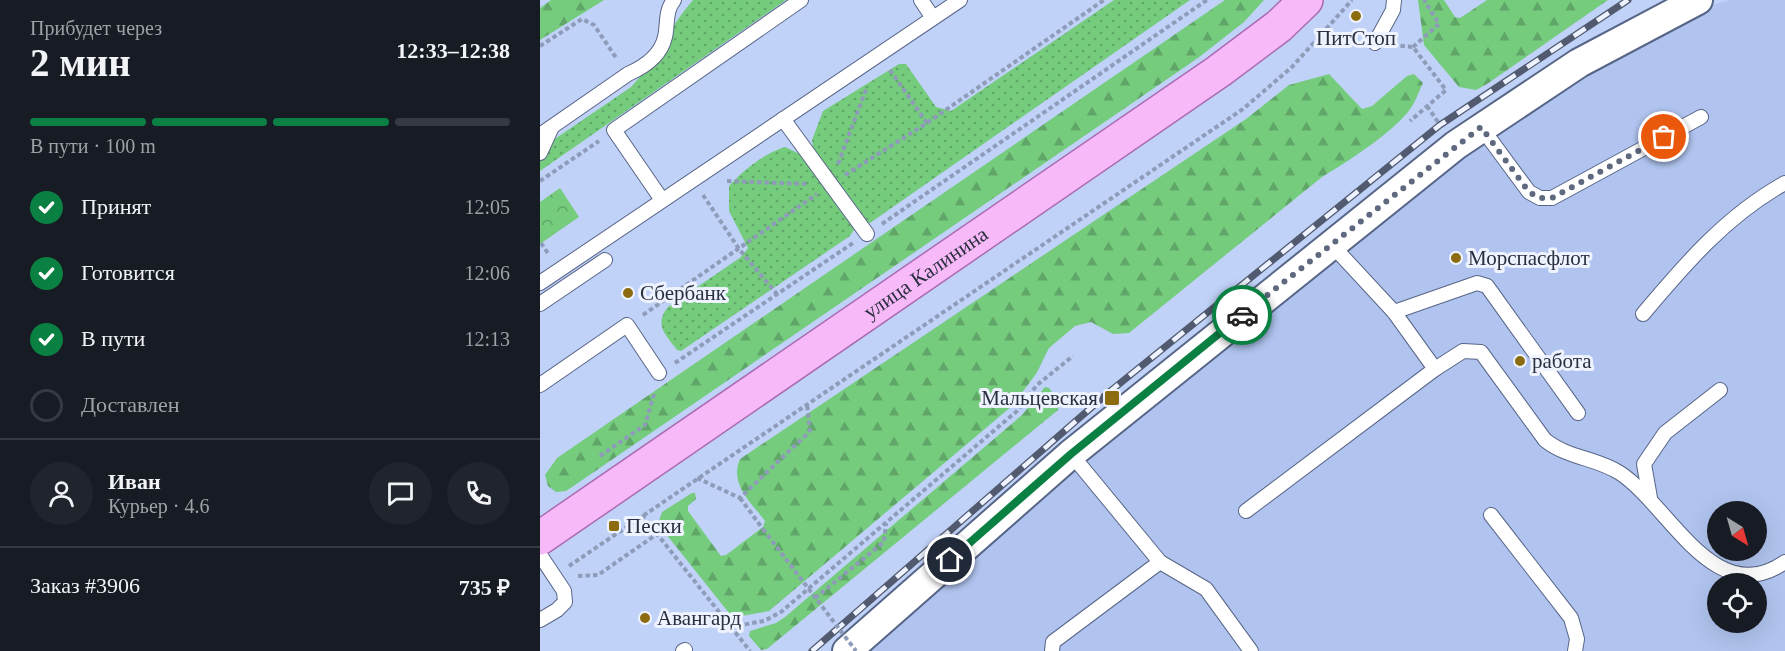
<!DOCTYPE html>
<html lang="ru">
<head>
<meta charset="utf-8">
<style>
	body { margin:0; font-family:Georgia,serif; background:#20242c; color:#f1f3f6; height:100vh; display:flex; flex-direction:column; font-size:22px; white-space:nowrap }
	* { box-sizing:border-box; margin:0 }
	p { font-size:20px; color:#9ea1a6 }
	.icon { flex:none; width:33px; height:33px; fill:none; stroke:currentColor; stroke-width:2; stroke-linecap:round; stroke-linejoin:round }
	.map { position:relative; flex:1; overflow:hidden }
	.side { display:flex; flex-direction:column; background:#171b24; width:540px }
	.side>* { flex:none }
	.needle { width:39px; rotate:143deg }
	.fabs { position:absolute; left:1167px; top:501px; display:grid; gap:12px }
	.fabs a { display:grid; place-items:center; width:60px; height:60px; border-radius:50%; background:#171b24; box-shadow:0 6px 24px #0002; font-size:30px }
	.pin { position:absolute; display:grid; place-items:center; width:51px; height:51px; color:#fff; margin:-26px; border:3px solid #fff; border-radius:50%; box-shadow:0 2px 6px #0007 }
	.courier { position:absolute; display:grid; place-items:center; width:60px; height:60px; margin:-30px; border:4px solid #0b8043; border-radius:50%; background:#fff; color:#222; box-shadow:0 2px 8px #0007 }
	.head em { font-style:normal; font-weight:700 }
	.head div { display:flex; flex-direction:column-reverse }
	.head { display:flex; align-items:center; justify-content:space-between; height:102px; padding:0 30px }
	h1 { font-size:39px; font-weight:700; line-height:45px }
	.bar { display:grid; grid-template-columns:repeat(4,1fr); gap:9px 6px; align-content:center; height:72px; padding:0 30px }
	.bar i { height:8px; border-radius:4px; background:#363941 }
	.bar .selected { background:#0b8043 }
	.bar p { grid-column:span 4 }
	.line { display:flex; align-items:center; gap:15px; padding:0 30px; border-top:2px solid #363941 }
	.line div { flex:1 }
	.round { display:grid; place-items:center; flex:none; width:63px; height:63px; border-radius:32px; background:#20242c }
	ol { padding:0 30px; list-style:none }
	li { display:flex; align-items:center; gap:18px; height:66px }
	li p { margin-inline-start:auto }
	li .icon { padding:6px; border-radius:50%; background:#0b8043; color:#fff; stroke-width:4 }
	li:last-child { color:#9ea1a6 }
	li i { width:33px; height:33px; border:3px solid #363941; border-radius:50% }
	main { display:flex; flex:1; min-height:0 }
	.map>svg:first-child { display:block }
	.built { fill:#b0c4ef; fill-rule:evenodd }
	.grass { fill:url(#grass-dots) }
	.forest { fill:url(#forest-firs) }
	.park { fill:url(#park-crowns) }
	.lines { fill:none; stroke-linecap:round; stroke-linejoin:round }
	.service-casing { stroke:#576587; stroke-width:16 }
	.minor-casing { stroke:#576587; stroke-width:32 }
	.primary-casing { stroke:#ab6bb4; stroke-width:36 }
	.path { stroke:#8e9bb9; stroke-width:4; stroke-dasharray:4.5 3; stroke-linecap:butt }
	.service { stroke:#fff; stroke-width:14 }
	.minor { stroke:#fff; stroke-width:28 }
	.primary { stroke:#f7b9f8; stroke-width:33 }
	.rail-casing { stroke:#515a6f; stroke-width:7 }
	.rail { stroke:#eef3ff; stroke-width:4.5; stroke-dasharray:14; stroke-linecap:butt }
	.path-bridge { stroke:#8e9bb9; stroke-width:4; stroke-dasharray:4.5 3; stroke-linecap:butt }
	.done { stroke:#5e687f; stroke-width:6; stroke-dasharray:0 10.8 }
	.route { stroke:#0b8043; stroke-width:8 }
	.poi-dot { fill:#8d6c0f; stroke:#eef3ff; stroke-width:2 }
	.labels { text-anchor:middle; stroke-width:6; stroke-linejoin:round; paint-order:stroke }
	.poi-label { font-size:21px; fill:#292f3e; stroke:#eef3ff; text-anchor:start }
	.street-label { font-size:21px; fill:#292f3e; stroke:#eef3ff }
</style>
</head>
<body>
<main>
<section class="side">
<div class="head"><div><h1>2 мин</h1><p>Прибудет через</p></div><em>12:33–12:38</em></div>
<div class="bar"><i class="selected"></i><i class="selected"></i><i class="selected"></i><i></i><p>В пути · 100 m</p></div>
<ol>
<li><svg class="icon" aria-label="check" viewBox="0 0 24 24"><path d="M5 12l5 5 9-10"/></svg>Принят<p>12:05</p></li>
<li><svg class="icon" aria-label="check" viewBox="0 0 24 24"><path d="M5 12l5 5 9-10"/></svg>Готовится<p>12:06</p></li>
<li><svg class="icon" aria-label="check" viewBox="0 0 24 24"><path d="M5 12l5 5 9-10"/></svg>В пути<p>12:13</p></li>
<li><i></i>Доставлен</li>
</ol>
<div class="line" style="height:108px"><a class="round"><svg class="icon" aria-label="person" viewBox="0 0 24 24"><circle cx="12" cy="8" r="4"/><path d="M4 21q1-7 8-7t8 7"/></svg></a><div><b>Иван</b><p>Курьер · 4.6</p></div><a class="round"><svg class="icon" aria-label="chat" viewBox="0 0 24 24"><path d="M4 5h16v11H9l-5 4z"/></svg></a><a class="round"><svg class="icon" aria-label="phone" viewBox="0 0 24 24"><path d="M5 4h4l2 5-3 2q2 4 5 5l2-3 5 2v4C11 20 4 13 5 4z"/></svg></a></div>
<div class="line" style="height:78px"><div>Заказ #3906</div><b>735 ₽</b></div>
</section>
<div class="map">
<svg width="1245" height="651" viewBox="0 0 1245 651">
	<defs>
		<pattern id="grass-dots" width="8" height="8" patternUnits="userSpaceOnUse" patternTransform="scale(1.5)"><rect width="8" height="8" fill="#75cc7d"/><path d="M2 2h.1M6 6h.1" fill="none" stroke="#60a668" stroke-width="1.8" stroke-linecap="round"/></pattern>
		<pattern id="forest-firs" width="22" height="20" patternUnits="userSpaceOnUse" patternTransform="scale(1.5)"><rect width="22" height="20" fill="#75cc7d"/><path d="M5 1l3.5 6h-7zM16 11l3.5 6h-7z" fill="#60a668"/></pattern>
		<pattern id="park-crowns" width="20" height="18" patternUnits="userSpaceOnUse" patternTransform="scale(1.5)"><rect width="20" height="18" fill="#75cc7d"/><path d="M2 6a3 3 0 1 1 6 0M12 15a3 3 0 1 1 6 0" fill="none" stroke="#60a668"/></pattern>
	</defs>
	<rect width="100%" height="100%" fill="#c1d2f8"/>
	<path class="built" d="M1189,0H1245V651H323L540,463L832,220L1044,72L1170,6ZM1178,512H1216V550H1178ZM1178,584H1216V622H1178Z"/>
	<g class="grass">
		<path d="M153,0H246L0,171V149L91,87C116,61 129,27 153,0Z"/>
		<polygon points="574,0 650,0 330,223 323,222 274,155 272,140 283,111 359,64 366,64 396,107 411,111"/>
		<path d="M245,147L264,156L315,228L310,236L141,351L137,350C125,334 114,325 128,307L201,257L208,248L189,211V186C203,170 225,153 245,147Z"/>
	</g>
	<g class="forest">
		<polygon points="11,0 64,0 0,40 0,8"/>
		<polygon points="685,0 724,0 704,22 658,58 35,485 26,491 16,492 8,486 5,475 17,458"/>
		<polygon points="878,0 904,0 915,17 920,18 947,0 1068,0 947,84 936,90 919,87 884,45"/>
		<path d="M789,74L822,109L832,106L867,76L874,74L883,83C878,93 875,104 868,112C849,135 807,162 782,177L589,333L573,334L551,322L535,326L509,348L496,374L472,406L229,611L196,617L189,613L118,524L122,512L152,493H155L156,499L148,506V511L181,556L186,555L223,527L225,521C211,502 189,484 200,459L706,119L749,85Z"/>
		<polygon points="505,387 509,388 519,401 518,410 227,649 221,650 209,636 210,631 236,623 245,617 482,415"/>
	</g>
	<polygon class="park" points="20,188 39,217 0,244 0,202"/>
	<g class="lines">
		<g class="service-casing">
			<g id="service">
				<polyline points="381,0 393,18"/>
				<polyline points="835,43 853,10 854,0"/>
				<polyline points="243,119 327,234"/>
				<polyline points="941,127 989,192 1000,198 1012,198 1161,117"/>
				<path d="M0,135L88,74C104,67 121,55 125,37C128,24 125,11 134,0"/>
				<polyline points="0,153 12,127"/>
				<polyline points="122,200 74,130 261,0"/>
				<path d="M791,244L854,312L895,369L923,351L941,352L1005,440C1027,458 1057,458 1080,473C1130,506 1174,611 1245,562"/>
				<polyline points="0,283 420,0"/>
				<polyline points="0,304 65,260"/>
				<polyline points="854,312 937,283 947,286 1038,413"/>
				<path d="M1103,314C1145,264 1187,215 1245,183"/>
				<polyline points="0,385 87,325 119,373"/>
				<polyline points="531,454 620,562 666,589 711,651"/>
				<polyline points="1110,498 1104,464 1125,433 1180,390"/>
				<polyline points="706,511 895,369"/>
				<polyline points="951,515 1031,618 1037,639 1035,651"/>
				<polyline points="0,555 24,591 25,602 17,610 0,620"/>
				<polyline points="143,651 145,650"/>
				<polyline points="512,651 513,642 620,562"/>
			</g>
		</g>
		<g class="minor-casing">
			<polyline id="minor" points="307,651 531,454 916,145 1039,63 1158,0"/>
		</g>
		<g class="primary-casing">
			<g id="primary">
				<path id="s1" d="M0,538L679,71L739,26L766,0"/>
			</g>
		</g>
		<g class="path">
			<polyline points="853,45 873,47 906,90 870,121"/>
			<polyline points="0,46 42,19 54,25 77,59"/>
			<polyline points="873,47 899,24 884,0"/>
			<polyline points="350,70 387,123"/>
			<polyline points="887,106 900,125"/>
			<polyline points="298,164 327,87"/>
			<polyline points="305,175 387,123 564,0"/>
			<polyline points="0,181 59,141"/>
			<polyline points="187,181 266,184"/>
			<polyline points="163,195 199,249 237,294"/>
			<polyline points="342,224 667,0"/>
			<polyline points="1,243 9,255"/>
			<polyline points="103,315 277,194"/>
			<polyline points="135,363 313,243"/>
			<polyline points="60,456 105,425 115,391"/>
			<polyline points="157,478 200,498 266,435 270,430 267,404"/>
			<polyline points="200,498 223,529"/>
			<polyline points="102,515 210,651"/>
			<polyline points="29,566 703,109 752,67 812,0"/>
			<polyline points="38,576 58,575 117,534"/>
			<polyline points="275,598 344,542 346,523"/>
			<polyline points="190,627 224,621 241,612 477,411 497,385 533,356"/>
		</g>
		<use href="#service" class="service"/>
		<use href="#minor" class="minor"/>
		<use href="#primary" class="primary"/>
		<g class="rail-casing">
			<polyline id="rail" points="272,651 568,393 900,125 1088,0"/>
		</g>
		<use href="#rail" class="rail"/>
		<polyline class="path-bridge" points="223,529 316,651"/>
	</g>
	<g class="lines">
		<polyline class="done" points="702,315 941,127 989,192 1000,198 1012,198 1124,137"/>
		<polyline class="route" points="410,560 531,454 702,315"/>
	</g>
	<g class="poi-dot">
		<circle cx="816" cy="16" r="6"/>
		<circle cx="916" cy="258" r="6"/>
		<circle cx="88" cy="293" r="6"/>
		<circle cx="980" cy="361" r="6"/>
		<rect x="564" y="390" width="16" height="16" rx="3"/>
		<rect x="68" y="520" width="12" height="12" rx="3"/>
		<circle cx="105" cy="618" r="6"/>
	</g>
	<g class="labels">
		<g class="poi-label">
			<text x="816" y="45" text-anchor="middle">ПитСтоп</text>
			<text x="928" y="265">Морспасфлот</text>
			<text x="100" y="300">Сбербанк</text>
			<text x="992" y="368">работа</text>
			<text x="558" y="405" text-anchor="end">Мальцевская</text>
			<text x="86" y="533">Пески</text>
			<text x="117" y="625">Авангард</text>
		</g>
		<g class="street-label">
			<text dy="7" stroke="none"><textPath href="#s1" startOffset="468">улица Калинина</textPath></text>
		</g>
	</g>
</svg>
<div class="fabs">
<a><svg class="needle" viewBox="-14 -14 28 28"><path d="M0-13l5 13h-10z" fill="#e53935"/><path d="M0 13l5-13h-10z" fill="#9ea1a6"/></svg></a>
<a><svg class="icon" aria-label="locate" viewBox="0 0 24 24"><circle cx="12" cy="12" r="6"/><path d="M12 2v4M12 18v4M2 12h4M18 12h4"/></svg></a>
</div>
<div class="pin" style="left:1124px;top:137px;background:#ea580c"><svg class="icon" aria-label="bag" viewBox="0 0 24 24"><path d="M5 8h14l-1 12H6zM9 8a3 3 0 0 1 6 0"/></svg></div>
<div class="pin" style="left:410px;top:560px;background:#1f2937"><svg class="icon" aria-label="home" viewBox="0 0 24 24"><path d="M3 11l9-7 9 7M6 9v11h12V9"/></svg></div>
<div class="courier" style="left:702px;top:315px"><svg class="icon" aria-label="car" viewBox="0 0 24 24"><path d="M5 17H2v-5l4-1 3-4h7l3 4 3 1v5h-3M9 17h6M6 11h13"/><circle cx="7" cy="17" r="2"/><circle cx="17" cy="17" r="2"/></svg></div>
</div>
</main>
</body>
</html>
